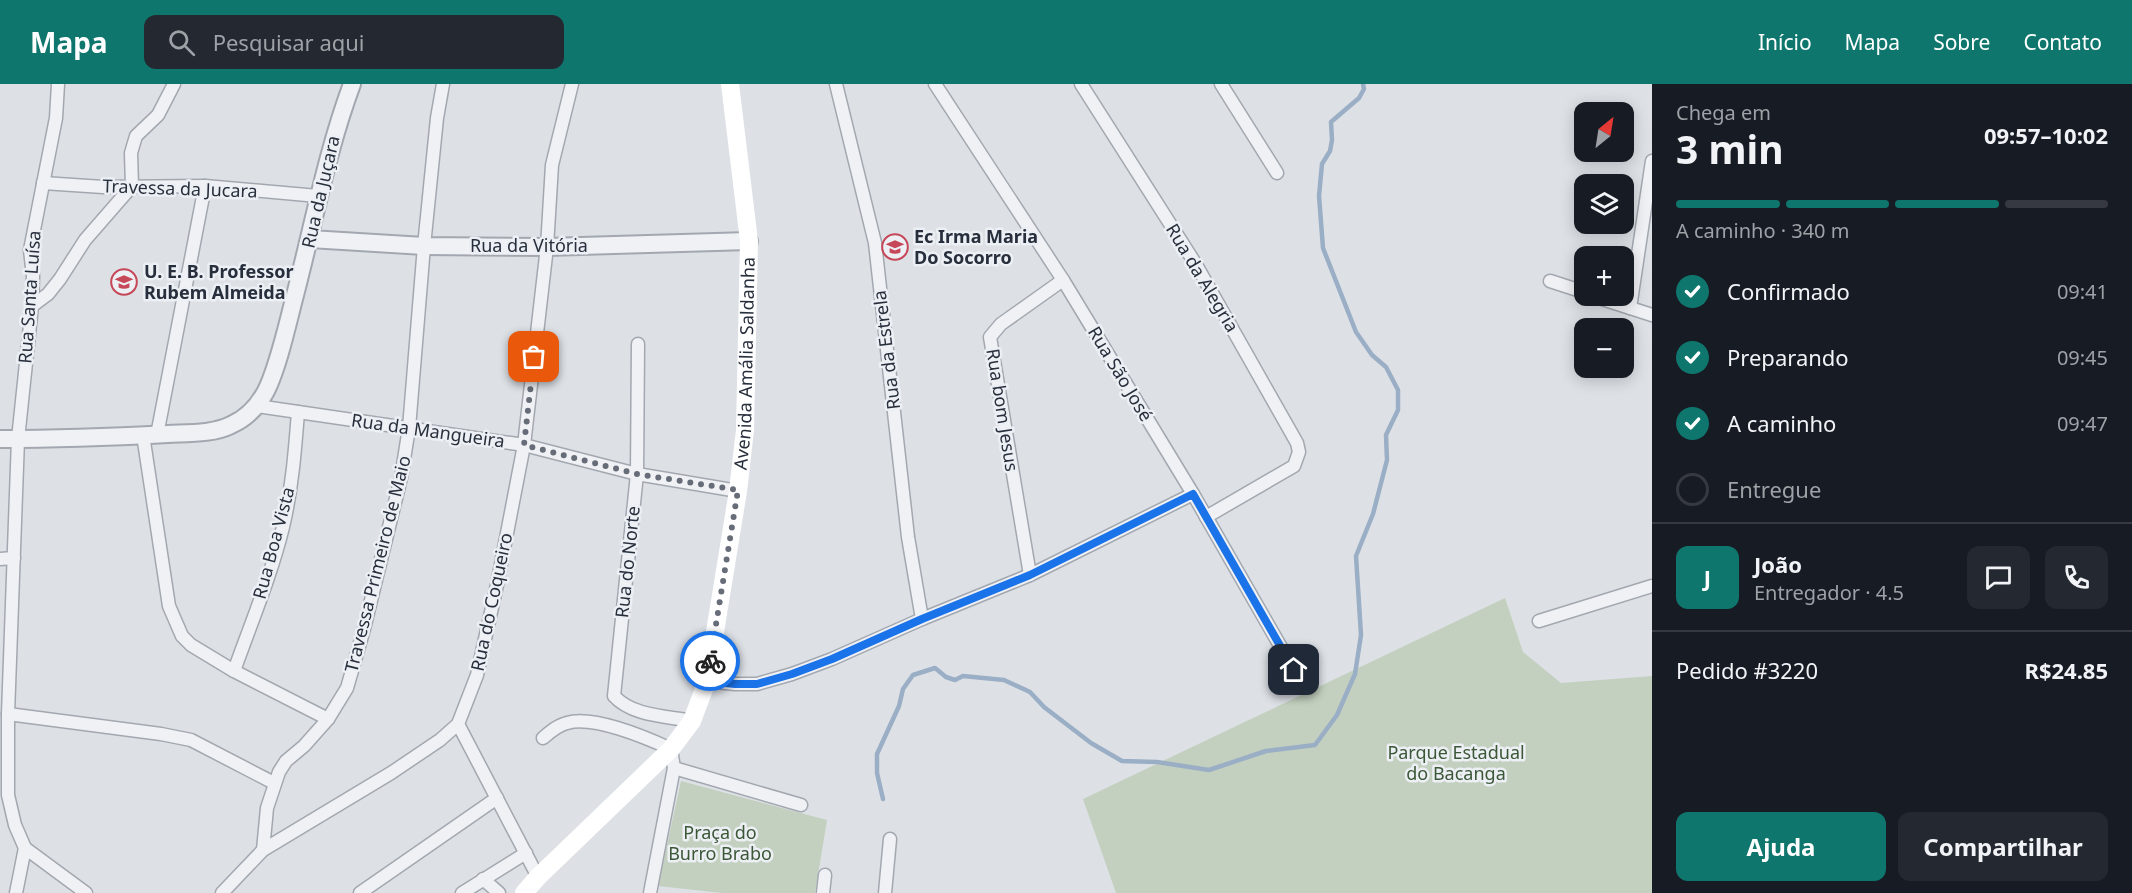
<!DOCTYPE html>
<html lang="pt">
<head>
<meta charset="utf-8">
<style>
	body { margin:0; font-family:"Noto Sans",sans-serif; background:#242831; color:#f1f3f6; height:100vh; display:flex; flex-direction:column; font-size:22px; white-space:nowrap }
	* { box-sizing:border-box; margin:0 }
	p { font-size:20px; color:#9ea1a6 }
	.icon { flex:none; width:33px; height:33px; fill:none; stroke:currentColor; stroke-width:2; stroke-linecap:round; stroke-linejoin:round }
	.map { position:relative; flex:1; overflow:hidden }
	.panel { display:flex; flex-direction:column; background:#171b24; width:480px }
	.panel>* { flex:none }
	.needle { width:39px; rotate:30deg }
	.fabs { position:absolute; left:1574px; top:18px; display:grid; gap:12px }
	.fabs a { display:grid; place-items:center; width:60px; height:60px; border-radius:12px; background:#171b24; box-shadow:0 3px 15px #0003; font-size:30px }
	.pin { position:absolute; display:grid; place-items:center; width:51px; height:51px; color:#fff; margin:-26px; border-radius:12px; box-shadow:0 3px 9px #0006 }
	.courier { position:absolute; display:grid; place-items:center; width:60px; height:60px; margin:-30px; border:4px solid #1a73e8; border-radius:50%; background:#fff; color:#222; box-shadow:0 2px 8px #0007 }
	.summary em { font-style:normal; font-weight:700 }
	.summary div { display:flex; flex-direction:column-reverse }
	.summary { display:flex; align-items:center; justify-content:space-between; height:102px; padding:0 24px }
	h1 { font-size:39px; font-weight:700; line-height:45px }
	.bar { display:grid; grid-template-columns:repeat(4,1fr); gap:9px 6px; align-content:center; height:72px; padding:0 24px }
	.bar i { height:8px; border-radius:4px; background:#363941 }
	.bar .active { background:#0f766e }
	.bar p { grid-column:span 4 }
	.line { display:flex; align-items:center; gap:15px; padding:0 24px; border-top:2px solid #363941 }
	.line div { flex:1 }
	.round { display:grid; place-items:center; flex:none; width:63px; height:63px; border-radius:12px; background:#242831 }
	ol { padding:0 24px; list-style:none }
	li { display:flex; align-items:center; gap:18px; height:66px }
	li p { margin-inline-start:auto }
	li .icon { padding:6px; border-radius:50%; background:#0f766e; color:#fff; stroke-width:4 }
	li:last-child { color:#9ea1a6 }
	li i { width:33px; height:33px; border:3px solid #363941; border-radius:50% }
	.button { display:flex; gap:12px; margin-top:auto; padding:12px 24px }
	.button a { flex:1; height:69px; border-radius:12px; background:#0f766e; color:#fff; font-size:24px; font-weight:700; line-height:69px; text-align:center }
	.button a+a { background:#242831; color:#f1f3f6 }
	header { display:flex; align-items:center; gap:36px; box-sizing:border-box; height:84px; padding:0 30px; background:#0f766e; color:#fff }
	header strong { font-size:28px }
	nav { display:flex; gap:33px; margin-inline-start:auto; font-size:21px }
	.search { width:420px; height:54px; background:#242831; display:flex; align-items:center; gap:15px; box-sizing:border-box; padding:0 21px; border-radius:12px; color:#9ea1a6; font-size:22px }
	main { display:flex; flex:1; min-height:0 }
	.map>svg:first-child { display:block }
	.green { fill:#c3d0bf }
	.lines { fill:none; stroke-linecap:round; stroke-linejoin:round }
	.stream { stroke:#9aaec5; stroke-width:4.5 }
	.minor-casing { stroke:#a3a8b0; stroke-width:15 }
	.tertiary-casing { stroke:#a3a8b0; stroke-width:20 }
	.minor { stroke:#f0f1f5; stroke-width:12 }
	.tertiary { stroke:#f0f1f5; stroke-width:16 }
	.secondary { stroke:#fff; stroke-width:18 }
	.done { stroke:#676d78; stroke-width:6; stroke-dasharray:0 10.8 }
	.route { stroke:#1a73e8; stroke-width:8 }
	.labels { text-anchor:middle; stroke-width:5; stroke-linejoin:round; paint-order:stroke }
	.street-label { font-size:18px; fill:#282f3c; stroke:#eceff4 }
	.poi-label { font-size:18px; font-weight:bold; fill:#282f3c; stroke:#eceff4; text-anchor:start }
	.park-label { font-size:18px; fill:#3b5736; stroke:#eceff4 }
</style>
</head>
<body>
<header>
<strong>Mapa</strong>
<div class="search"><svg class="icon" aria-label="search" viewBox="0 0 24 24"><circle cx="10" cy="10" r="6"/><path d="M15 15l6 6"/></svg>Pesquisar aqui</div>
<nav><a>Início</a><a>Mapa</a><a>Sobre</a><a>Contato</a></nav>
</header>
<main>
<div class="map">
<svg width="1652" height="809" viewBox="0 0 1652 809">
	<rect width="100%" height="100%" fill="#dde1e6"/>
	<g class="green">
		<polygon points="1505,514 1523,568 1561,599 1652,592 1652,809 1116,809 1083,715"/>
		<polygon points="681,697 827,736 815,809 722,809 658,802"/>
	</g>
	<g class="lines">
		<polyline class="stream" points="883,715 877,689 877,670 899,622 903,605 913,591 935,584 946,593 955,596 963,592 1004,596 1030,608 1044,623 1091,659 1122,677 1157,678 1209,686 1266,667 1315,661 1337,631 1355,590 1361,551 1356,472 1373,430 1387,376 1386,351 1398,326 1398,306 1386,283 1372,271 1356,248 1323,164 1319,112 1322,80 1330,67 1332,56 1331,38 1359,14 1364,5 1363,0"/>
		<g class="minor-casing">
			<g id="minor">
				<polyline points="58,0 56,34 30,166 33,192 32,222 18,355 8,630 8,711 15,741 25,764 86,809"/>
				<polyline points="836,0 875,159 908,453 922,535"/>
				<polyline points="935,0 1063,196 1193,410 1294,586"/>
				<polyline points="1081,0 1195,179 1297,359 1299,368 1294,382 1206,433"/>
				<polyline points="1221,0 1277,89"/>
				<polyline points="43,99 103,103 205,102 318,112"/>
				<polyline points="1550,197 1584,208"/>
				<polyline points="1593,212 1652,231"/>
				<polyline points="32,222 48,210 60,195 85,156 132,102 131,69 136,52 158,31 174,0"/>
				<polyline points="1630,224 1652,77"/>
				<path d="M638,260L637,390L614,612C632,632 666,632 692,637"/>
				<polyline points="257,322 524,361 637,390 738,407"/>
				<polyline points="143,351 169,522 182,552 191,561 234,587 328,635"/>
				<polyline points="157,351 205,102"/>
				<polyline points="0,475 14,474"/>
				<polyline points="1030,491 990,253 1001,240 1063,196"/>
				<polyline points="1539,537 1652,502"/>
				<path d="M234,587C251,539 271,492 283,443C292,405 295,367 298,328"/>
				<polyline points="707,597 735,600 757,600 792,590 832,575 922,535 1030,491 1193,410"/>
				<polyline points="8,630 161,650 191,656 274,699"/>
				<polyline points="458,640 538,793"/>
				<path d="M543,654C550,648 558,641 567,639C593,631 647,654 671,665L674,684L650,809"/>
				<polyline points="674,684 801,721"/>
				<polyline points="263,766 267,724 279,688 286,677 304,662 328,635 347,604 364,545 401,394 409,344 424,162 437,34 443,0"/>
				<polyline points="483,795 499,809"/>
				<polyline points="16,809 25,764"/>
				<polyline points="222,809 263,766 391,689 440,656 458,640 477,591 497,501 524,361 547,163 552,81 572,0"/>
				<polyline points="360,809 497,714"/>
				<polyline points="462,809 526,769"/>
				<polyline points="823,809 825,791"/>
				<polyline points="885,809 890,755"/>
			</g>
		</g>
		<g class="tertiary-casing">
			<g id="tertiary">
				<polyline points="310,155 424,162 547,163 749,157"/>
				<path d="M0,355C56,355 112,353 168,350C189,349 213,350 231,341C247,334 258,322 266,307C278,283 287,242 294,215C313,143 326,70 352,0"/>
			</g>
		</g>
		<use href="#minor" class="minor"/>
		<use href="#tertiary" class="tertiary"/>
		<path class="secondary" id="s1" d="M524,809L538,793L671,665L692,637L707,597L738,407L745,346L749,157L730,0"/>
	</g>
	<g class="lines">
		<polyline class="done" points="534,273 524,361 637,390 738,406 710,577"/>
		<polyline class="route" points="710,577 707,597 735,600 757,600 792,590 832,575 922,535 1030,491 1193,410 1294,586"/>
	</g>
	<defs>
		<g id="school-ring" transform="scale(1.35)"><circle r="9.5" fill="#eceff4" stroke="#c64758" stroke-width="1.5"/><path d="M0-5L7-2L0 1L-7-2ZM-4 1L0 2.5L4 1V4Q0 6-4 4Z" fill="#c64758"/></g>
	</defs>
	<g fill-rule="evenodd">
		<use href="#school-ring" x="895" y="163"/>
		<use href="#school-ring" x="124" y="198"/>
	</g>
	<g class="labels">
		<g class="street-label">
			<text transform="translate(180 105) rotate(2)" y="6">Travessa da Jucara</text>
			<text transform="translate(321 108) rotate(-77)" y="6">Rua da Juçara</text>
			<text x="529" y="168">Rua da Vitória</text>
			<text transform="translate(1202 194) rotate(59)" y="6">Rua da Alegria</text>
			<text transform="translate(30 213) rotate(-86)" y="6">Rua Santa Luísa</text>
			<text transform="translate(887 266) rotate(-97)" y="6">Rua da Estrela</text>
			<text dy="6" stroke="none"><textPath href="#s1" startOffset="604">Avenida Amália Saldanha</textPath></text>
			<text transform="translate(1120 290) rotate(59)" y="6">Rua São José</text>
			<text transform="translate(1002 326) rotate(81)" y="6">Rua bom Jesus</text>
			<text transform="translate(428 347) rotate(8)" y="6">Rua da Mangueira</text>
			<text transform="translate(274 459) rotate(-75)" y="6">Rua Boa Vista</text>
			<text transform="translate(628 478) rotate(-84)" y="6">Rua do Norte</text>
			<text transform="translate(378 480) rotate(-76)" y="6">Travessa Primeiro de Maio</text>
			<text transform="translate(492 518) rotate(-78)" y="6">Rua do Coqueiro</text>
		</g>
		<g class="poi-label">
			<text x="914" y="159">Ec Irma Maria<tspan x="914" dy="21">Do Socorro</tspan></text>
			<text x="144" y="194">U. E. B. Professor<tspan x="144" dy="21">Rubem Almeida</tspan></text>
		</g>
		<g class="park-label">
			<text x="1456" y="675">Parque Estadual<tspan x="1456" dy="21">do Bacanga</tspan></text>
			<text x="720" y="755">Praça do<tspan x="720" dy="21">Burro Brabo</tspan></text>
		</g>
	</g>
</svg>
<div class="fabs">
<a><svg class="needle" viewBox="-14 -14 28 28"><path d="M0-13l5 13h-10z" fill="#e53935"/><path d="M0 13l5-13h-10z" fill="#9ea1a6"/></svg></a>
<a><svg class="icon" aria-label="layers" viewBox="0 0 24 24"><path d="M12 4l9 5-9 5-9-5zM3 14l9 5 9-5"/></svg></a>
<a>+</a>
<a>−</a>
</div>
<div class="pin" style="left:534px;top:273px;background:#ea580c"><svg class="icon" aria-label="bag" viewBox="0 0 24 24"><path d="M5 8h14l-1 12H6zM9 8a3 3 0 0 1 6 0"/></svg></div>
<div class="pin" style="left:1294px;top:586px;background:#1f2937"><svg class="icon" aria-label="home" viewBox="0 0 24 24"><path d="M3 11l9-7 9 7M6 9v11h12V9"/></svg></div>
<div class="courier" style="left:710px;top:577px"><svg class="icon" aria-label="bike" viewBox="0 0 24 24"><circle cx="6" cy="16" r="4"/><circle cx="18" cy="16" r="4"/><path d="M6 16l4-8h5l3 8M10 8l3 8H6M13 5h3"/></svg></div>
</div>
<section class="panel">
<div class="summary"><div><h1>3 min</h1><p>Chega em</p></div><em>09:57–10:02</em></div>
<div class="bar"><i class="active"></i><i class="active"></i><i class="active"></i><i></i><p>A caminho · 340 m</p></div>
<ol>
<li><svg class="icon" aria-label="check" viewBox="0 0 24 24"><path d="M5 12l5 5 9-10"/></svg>Confirmado<p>09:41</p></li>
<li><svg class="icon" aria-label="check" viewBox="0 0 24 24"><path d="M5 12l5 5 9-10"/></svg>Preparando<p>09:45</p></li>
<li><svg class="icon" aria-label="check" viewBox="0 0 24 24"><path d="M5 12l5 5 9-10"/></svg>A caminho<p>09:47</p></li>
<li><i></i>Entregue</li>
</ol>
<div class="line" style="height:108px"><b class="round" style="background:#0f766e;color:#fff">J</b><div><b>João</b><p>Entregador · 4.5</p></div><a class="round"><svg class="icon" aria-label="chat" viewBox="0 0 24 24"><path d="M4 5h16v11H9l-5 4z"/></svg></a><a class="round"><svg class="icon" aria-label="phone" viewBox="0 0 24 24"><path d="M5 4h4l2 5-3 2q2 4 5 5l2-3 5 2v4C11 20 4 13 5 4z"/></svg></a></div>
<div class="line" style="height:78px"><div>Pedido #3220</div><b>R$24.85</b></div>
<div class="button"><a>Ajuda</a><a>Compartilhar</a></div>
</section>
</main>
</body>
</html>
